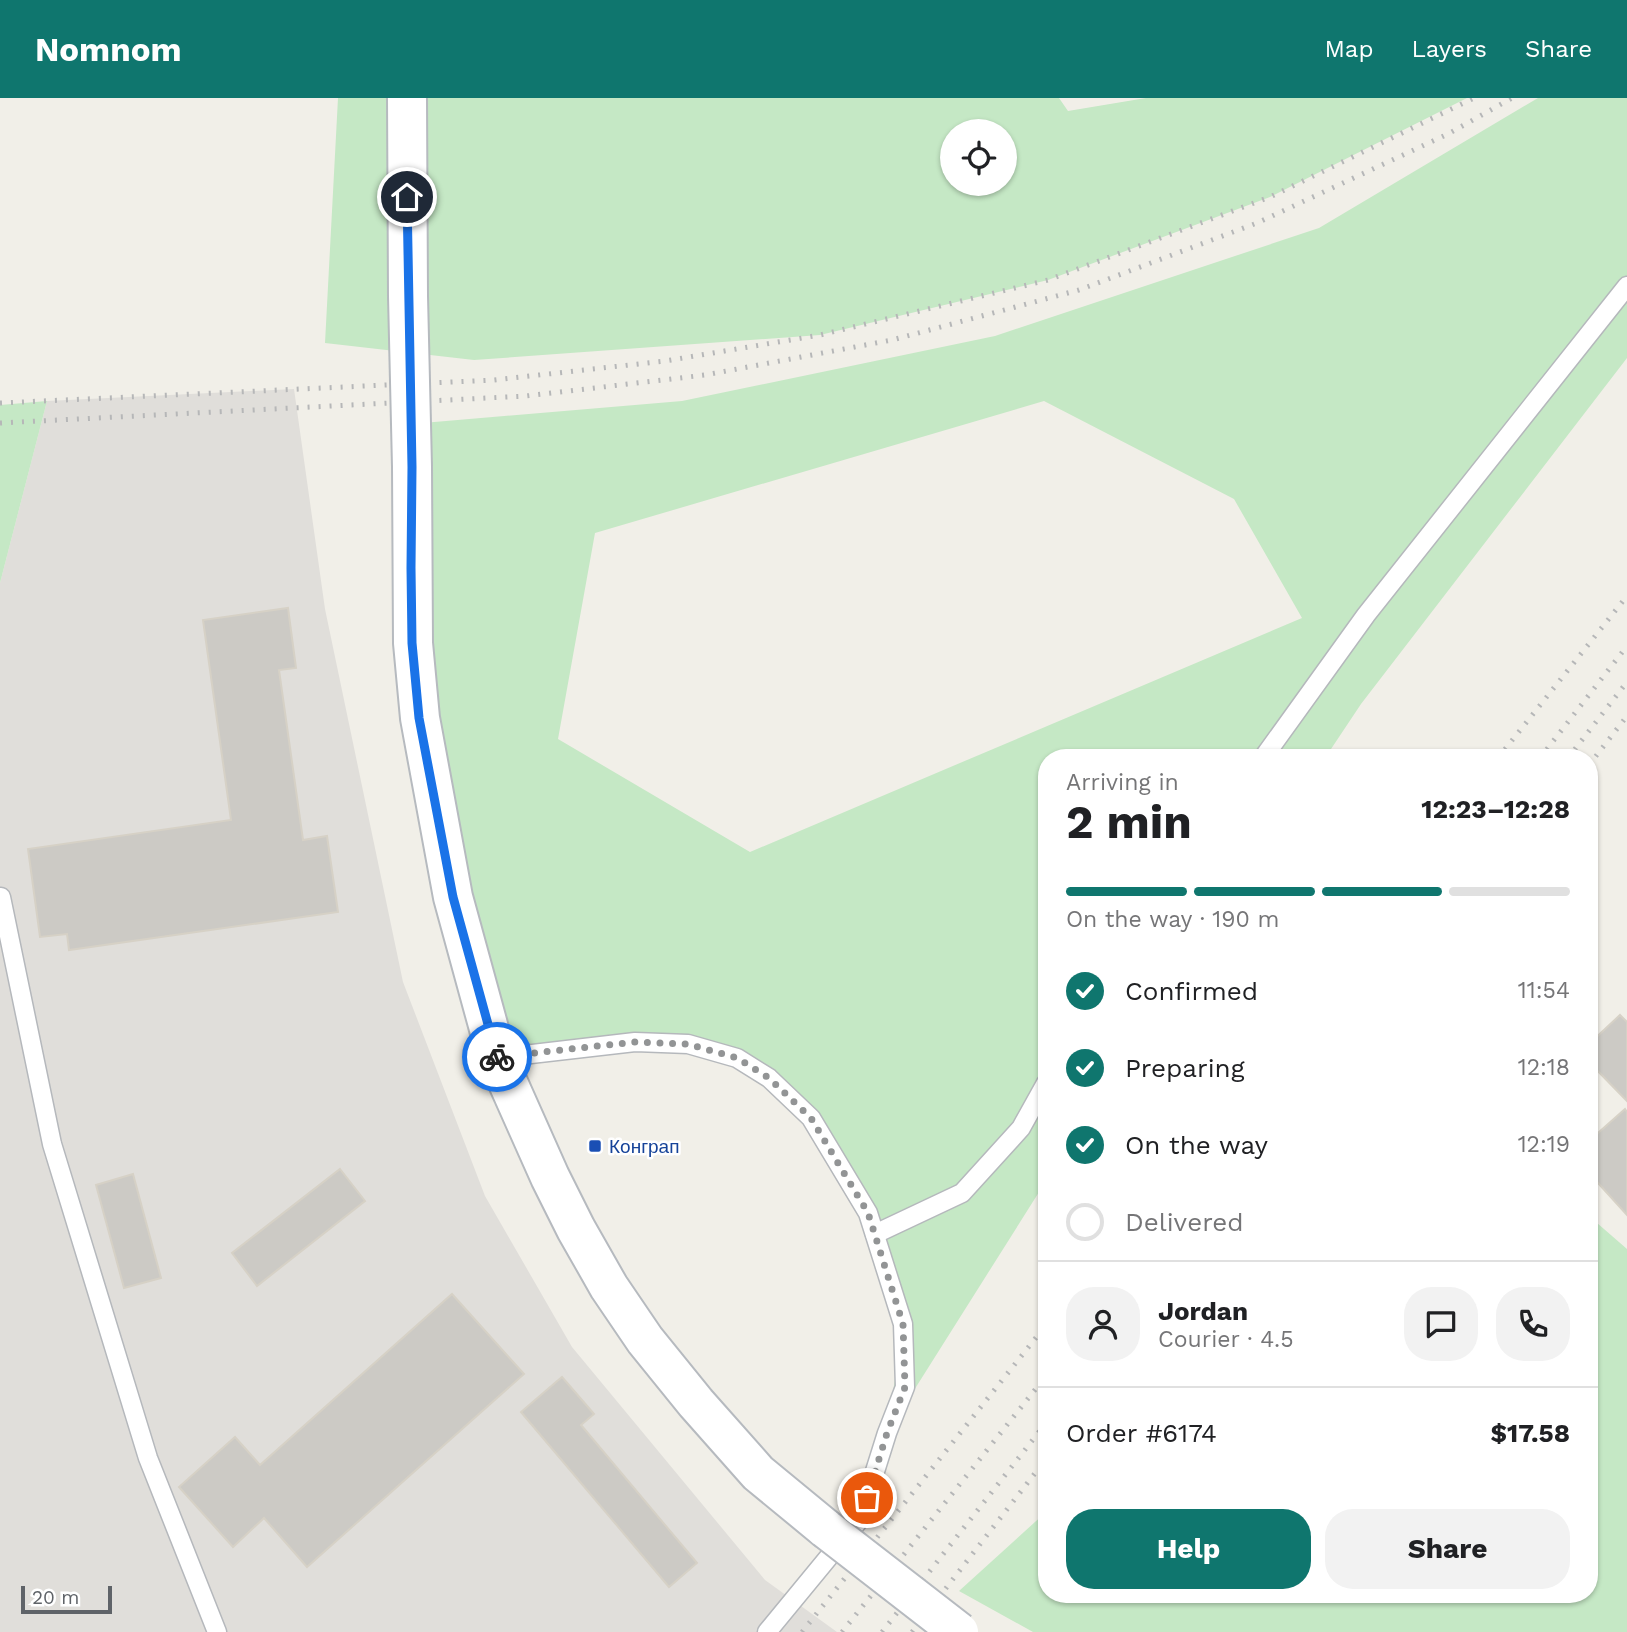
<!DOCTYPE html>
<html lang="en">
<head>
<meta charset="utf-8">
<style>
	body { margin:0; font-family:"Work Sans",sans-serif; background:#f2f2f2; color:#202124; height:100vh; display:flex; flex-direction:column; font-size:26px; white-space:nowrap }
	* { box-sizing:border-box; margin:0 }
	p { font-size:23px; color:#757577 }
	.icon { flex:none; width:38px; height:38px; fill:none; stroke:currentColor; stroke-width:2; stroke-linecap:round; stroke-linejoin:round }
	.map { position:relative; flex:1; overflow:hidden }
	.drawer { position:absolute; left:1038px; top:651px; width:560px; height:854px; display:flex; flex-direction:column; background:#fff; border-radius:28px; box-shadow:0 2px 5px #0004 }
	.drawer>* { flex:none }
	.buttons { position:absolute; left:940px; top:21px; display:grid; gap:14px }
	.buttons a { display:grid; place-items:center; width:77px; height:77px; border-radius:50%; background:#fff; box-shadow:0 2px 5px #0004; font-size:35px }
	.scale { position:absolute; left:21px; bottom:18px; width:91px; box-sizing:border-box; padding-left:7px; border:4px solid #5f6368; border-top:0; font-size:19px; line-height:24px; white-space:nowrap; color:#5f6368; -webkit-text-stroke:5px #fff; paint-order:stroke }
	.pin { position:absolute; display:grid; place-items:center; width:60px; height:60px; color:#fff; margin:-30px; border:4px solid #fff; border-radius:50%; box-shadow:0 2px 7px #0007 }
	.courier { position:absolute; display:grid; place-items:center; width:70px; height:70px; margin:-35px; border:5px solid #1a73e8; border-radius:50%; background:#fff; color:#222; box-shadow:0 2px 9px #0007 }
	.summary em { font-style:normal; font-weight:700 }
	.summary div { display:flex; flex-direction:column-reverse }
	.summary { display:flex; align-items:center; justify-content:space-between; height:119px; padding:0 28px }
	h1 { font-size:46px; font-weight:700; line-height:52px }
	.bar { display:grid; grid-template-columns:repeat(4,1fr); gap:10px 7px; align-content:center; height:84px; padding:0 28px }
	.bar i { height:9px; border-radius:5px; background:#e0e0e0 }
	.bar .on { background:#0f766e }
	.bar p { grid-column:span 4 }
	.line { display:flex; align-items:center; gap:18px; padding:0 28px; border-top:2px solid #e0e0e0 }
	.line div { flex:1 }
	.round { display:grid; place-items:center; flex:none; width:74px; height:74px; border-radius:28px; background:#f2f2f2 }
	ol { padding:0 28px; list-style:none }
	li { display:flex; align-items:center; gap:21px; height:77px }
	li p { margin-inline-start:auto }
	li .icon { padding:7px; border-radius:50%; background:#0f766e; color:#fff; stroke-width:4 }
	li:last-child { color:#757577 }
	li i { width:38px; height:38px; border:4px solid #e0e0e0; border-radius:50% }
	.primary-button { display:flex; gap:14px; margin-top:auto; padding:14px 28px }
	.primary-button a { flex:1; height:80px; border-radius:28px; background:#0f766e; color:#fff; font-size:28px; font-weight:700; line-height:80px; text-align:center }
	.primary-button a+a { background:#f2f2f2; color:#202124 }
	header { display:flex; align-items:center; gap:42px; box-sizing:border-box; height:98px; padding:0 35px; background:#0f766e; color:#fff }
	header strong { font-size:33px }
	nav { display:flex; gap:38px; margin-inline-start:auto; font-size:24px }
	.map>svg:first-child { display:block }
	.industrial { fill:#e0deda }
	.green { fill:#c5e8c5; fill-rule:evenodd }
	.building { fill:#cccac5; stroke:#d6d1c6; stroke-width:2 }
	.lines { fill:none; stroke-linecap:round; stroke-linejoin:round }
	.service-casing { stroke:#b5b8bc; stroke-width:21 }
	.secondary-casing { stroke:#b6babf; stroke-width:42 }
	.service { stroke:#fff; stroke-width:18 }
	.secondary { stroke:#fff; stroke-width:38 }
	.rail { stroke:#b6b7b8; stroke-width:5; stroke-dasharray:2 9; stroke-linecap:butt }
	.secondary-bridge-casing { stroke:#b6babf; stroke-width:42; stroke-linecap:butt }
	.secondary-bridge { stroke:#fff; stroke-width:38 }
	.done { stroke:#929495; stroke-width:7; stroke-dasharray:0 12.6 }
	.route { stroke:#1a73e8; stroke-width:9 }
	.transit-dot { fill:#1a4fb4; stroke:#fff; stroke-width:2.5 }
	.labels { text-anchor:middle; stroke-width:5; stroke-linejoin:round; paint-order:stroke }
	.transit-label { font-size:19px; fill:#164399; stroke:#fff; text-anchor:start }
</style>
</head>
<body>
<header>
<strong>Nomnom</strong>
<nav><a>Map</a><a>Layers</a><a>Share</a></nav>
</header>
<div class="map">
<svg width="1627" height="1534" viewBox="0 0 1627 1534">
	<rect width="100%" height="100%" fill="#f1efe8"/>
	<polygon class="industrial" points="294,291 325,511 403,884 485,1098 572,1249 765,1482 837,1534 0,1534 0,485 47,303"/>
	<g class="green">
		<path d="M338,0H1059L1068,13L1146,0H1467L1270,99L1048,182L820,237L474,262L325,245ZM952,33H1004V86H952Z"/>
		<path d="M1538,0H1627V260L1361,606L1325,660H1046V1083L887,1335L903,1226L868,1115L811,1020L737,960L634,944L497,960L453,799L411,326L682,303L995,238L1319,130ZM1044,303L1234,401L1302,520L750,754L558,641L595,435Z"/>
		<polygon points="47,303 0,485 0,307"/>
		<polygon points="1589,1118 1627,1151 1627,1534 1033,1534 959,1493 1046,1414 1046,1496 1589,1496"/>
	</g>
	<g class="building">
		<polygon points="288,510 296,570 279,572 303,742 327,738 338,814 69,852 67,836 40,839 28,751 231,722 203,522"/>
		<polygon points="1620,917 1627,924 1627,1003 1589,964 1589,946"/>
		<polygon points="1625,1011 1627,1014 1627,1117 1589,1075 1589,1043"/>
		<polygon points="340,1071 365,1103 257,1188 232,1155"/>
		<polygon points="133,1076 161,1180 124,1190 96,1087"/>
		<polygon points="452,1196 524,1276 307,1469 264,1420 233,1449 179,1389 235,1339 260,1367"/>
		<polygon points="562,1279 594,1316 581,1327 697,1465 669,1489 521,1314"/>
	</g>
	<g class="lines">
		<g class="service-casing">
			<g id="service">
				<polyline points="1263,660 1366,517 1627,188"/>
				<polyline points="1,799 52,1046 148,1360 217,1534"/>
				<polyline points="497,960 635,944 688,946 737,960 769,980 811,1020 868,1115 903,1226 905,1289 887,1335 860,1421 767,1534"/>
				<polyline points="875,1136 962,1095 1021,1030 1046,985"/>
			</g>
		</g>
		<g class="secondary-casing">
			<g id="secondary">
				<polyline points="407,0 408,198"/>
				<polyline points="412,369 413,545 420,620 453,799 497,960 550,1079 576,1131 609,1189 645,1242 696,1305 758,1375 826,1431"/>
			</g>
		</g>
		<use href="#service" class="service"/>
		<use href="#secondary" class="secondary"/>
		<g class="rail">
			<polyline points="0,305 494,282 665,263 820,237 1048,182 1270,99 1474,0"/>
			<polyline points="0,325 526,298 705,277 892,242 1079,192 1257,125 1448,36 1512,0"/>
			<polyline points="1498,660 1627,498"/>
			<polyline points="1540,660 1627,548"/>
			<polyline points="1568,660 1627,584"/>
			<polyline points="1589,667 1627,618"/>
			<polyline points="802,1534 1046,1227"/>
			<polyline points="842,1534 1046,1278"/>
			<polyline points="882,1534 1046,1325"/>
			<polyline points="912,1534 1046,1361"/>
		</g>
		<g class="secondary-bridge-casing">
			<g id="secondary-bridge">
				<polyline points="408,198 412,369"/>
				<polyline points="826,1431 959,1534"/>
			</g>
		</g>
		<use href="#secondary-bridge" class="secondary-bridge"/>
	</g>
	<g class="lines">
		<polyline class="done" points="497,959 635,944 688,946 737,960 769,980 811,1020 868,1115 903,1226 905,1289 887,1335 867,1400"/>
		<polyline class="route" points="407,99 412,369 411,470 412,545 419,620 453,799 497,959"/>
	</g>
	<rect class="transit-dot" x="588" y="1041" width="14" height="14" rx="3.5"/>
	<g class="labels">
		<g class="transit-label">
			<text x="609" y="1055">Конграп</text>
		</g>
	</g>
</svg>
<div class="buttons">
<a><svg class="icon" aria-label="locate" viewBox="0 0 24 24"><circle cx="12" cy="12" r="6"/><path d="M12 2v4M12 18v4M2 12h4M18 12h4"/></svg></a>
</div>
<div class="scale">20 m</div>
<div class="pin" style="left:867px;top:1400px;background:#ea580c"><svg class="icon" aria-label="bag" viewBox="0 0 24 24"><path d="M5 8h14l-1 12H6zM9 8a3 3 0 0 1 6 0"/></svg></div>
<div class="pin" style="left:407px;top:99px;background:#1f2937"><svg class="icon" aria-label="home" viewBox="0 0 24 24"><path d="M3 11l9-7 9 7M6 9v11h12V9"/></svg></div>
<div class="courier" style="left:497px;top:959px"><svg class="icon" aria-label="bike" viewBox="0 0 24 24"><circle cx="6" cy="16" r="4"/><circle cx="18" cy="16" r="4"/><path d="M6 16l4-8h5l3 8M10 8l3 8H6M13 5h3"/></svg></div>
<section class="drawer">
<div class="summary"><div><h1>2 min</h1><p>Arriving in</p></div><em>12:23–12:28</em></div>
<div class="bar"><i class="on"></i><i class="on"></i><i class="on"></i><i></i><p>On the way · 190 m</p></div>
<ol>
<li><svg class="icon" aria-label="check" viewBox="0 0 24 24"><path d="M5 12l5 5 9-10"/></svg>Confirmed<p>11:54</p></li>
<li><svg class="icon" aria-label="check" viewBox="0 0 24 24"><path d="M5 12l5 5 9-10"/></svg>Preparing<p>12:18</p></li>
<li><svg class="icon" aria-label="check" viewBox="0 0 24 24"><path d="M5 12l5 5 9-10"/></svg>On the way<p>12:19</p></li>
<li><i></i>Delivered</li>
</ol>
<div class="line" style="height:126px"><a class="round"><svg class="icon" aria-label="person" viewBox="0 0 24 24"><circle cx="12" cy="8" r="4"/><path d="M4 21q1-7 8-7t8 7"/></svg></a><div><b>Jordan</b><p>Courier · 4.5</p></div><a class="round"><svg class="icon" aria-label="chat" viewBox="0 0 24 24"><path d="M4 5h16v11H9l-5 4z"/></svg></a><a class="round"><svg class="icon" aria-label="phone" viewBox="0 0 24 24"><path d="M5 4h4l2 5-3 2q2 4 5 5l2-3 5 2v4C11 20 4 13 5 4z"/></svg></a></div>
<div class="line" style="height:91px"><div>Order #6174</div><b>$17.58</b></div>
<div class="primary-button"><a>Help</a><a>Share</a></div>
</section>
</div>
</body>
</html>
